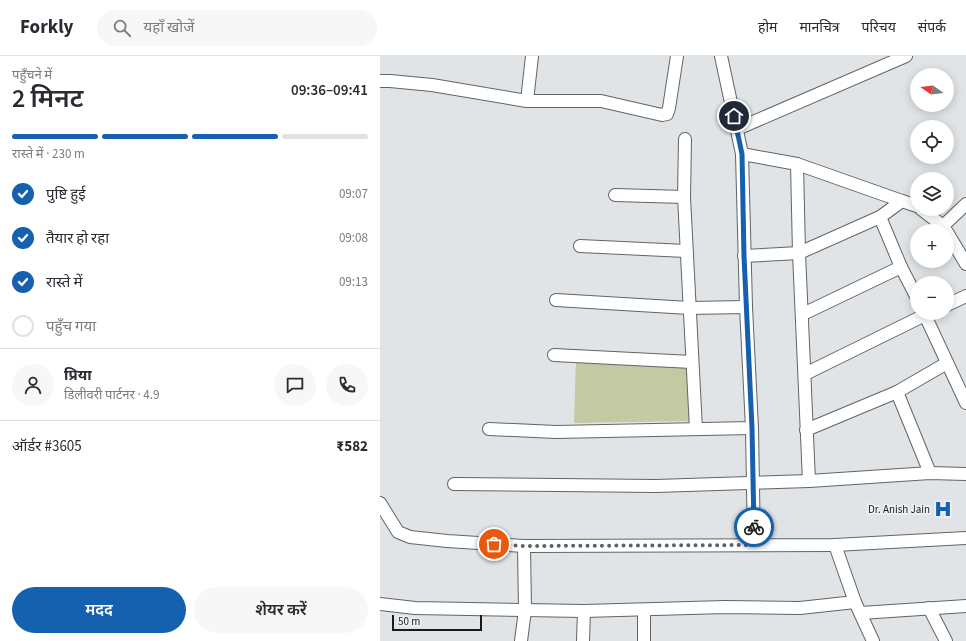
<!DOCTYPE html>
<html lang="hi">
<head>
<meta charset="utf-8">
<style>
	body { margin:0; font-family:"Source Sans 3","Noto Sans Devanagari",sans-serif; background:#f7f7f7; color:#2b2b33; height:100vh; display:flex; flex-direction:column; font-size:15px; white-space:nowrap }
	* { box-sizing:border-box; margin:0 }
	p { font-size:13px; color:#7c7c81 }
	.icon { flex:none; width:22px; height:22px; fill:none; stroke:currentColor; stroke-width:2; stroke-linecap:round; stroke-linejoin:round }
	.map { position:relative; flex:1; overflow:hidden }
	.side { display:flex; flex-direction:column; background:#fff; width:380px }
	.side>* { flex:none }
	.needle { width:26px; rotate:284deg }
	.buttons { position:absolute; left:530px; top:12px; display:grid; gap:8px }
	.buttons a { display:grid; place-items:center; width:44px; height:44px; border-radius:50%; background:#fff; box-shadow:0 2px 10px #0003; font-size:20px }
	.scale { position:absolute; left:12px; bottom:10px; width:90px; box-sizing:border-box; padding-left:4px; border:2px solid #181a1b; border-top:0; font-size:11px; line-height:14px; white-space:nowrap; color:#181a1b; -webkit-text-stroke:3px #edf1f4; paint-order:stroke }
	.pin { position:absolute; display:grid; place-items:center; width:34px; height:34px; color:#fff; margin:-17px; border:2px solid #fff; border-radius:50%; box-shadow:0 1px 4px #0007 }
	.courier { position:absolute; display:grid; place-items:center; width:40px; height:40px; margin:-20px; border:3px solid #1560af; border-radius:50%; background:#fff; color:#222; box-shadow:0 1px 5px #0007 }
	.headline em { font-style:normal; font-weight:600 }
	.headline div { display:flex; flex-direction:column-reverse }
	.headline { display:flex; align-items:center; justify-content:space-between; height:68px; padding:0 12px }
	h1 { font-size:26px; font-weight:600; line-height:30px }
	.bar { display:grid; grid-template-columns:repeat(4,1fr); gap:6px 4px; align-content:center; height:48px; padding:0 12px }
	.bar i { height:5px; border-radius:3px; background:#e1e1e2 }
	.bar .current { background:#1560af }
	.bar p { grid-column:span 4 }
	.line { display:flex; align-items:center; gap:10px; padding:0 12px; border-top:1px solid #e1e1e2 }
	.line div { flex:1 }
	.round { display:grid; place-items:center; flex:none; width:42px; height:42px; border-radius:21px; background:#f7f7f7 }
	ol { padding:0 12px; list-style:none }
	li { display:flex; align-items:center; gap:12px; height:44px }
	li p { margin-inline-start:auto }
	li .icon { padding:4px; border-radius:50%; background:#1560af; color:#fff; stroke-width:4 }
	li:last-child { color:#7c7c81 }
	li i { width:22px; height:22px; border:2px solid #e1e1e2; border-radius:50% }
	.primary-button { display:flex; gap:8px; margin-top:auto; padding:8px 12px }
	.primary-button a { flex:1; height:46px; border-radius:24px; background:#1560af; color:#fff; font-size:16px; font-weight:600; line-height:46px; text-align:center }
	.primary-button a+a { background:#f7f7f7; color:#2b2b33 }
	header { display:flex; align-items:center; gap:24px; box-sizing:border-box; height:56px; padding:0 20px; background:#fff; border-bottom:1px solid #e1e1e2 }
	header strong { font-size:19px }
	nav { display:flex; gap:22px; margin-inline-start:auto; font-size:14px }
	.search { width:280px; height:36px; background:#f7f7f7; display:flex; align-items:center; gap:10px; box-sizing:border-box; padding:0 14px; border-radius:22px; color:#7c7c81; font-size:15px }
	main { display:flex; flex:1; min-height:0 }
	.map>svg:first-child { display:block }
	.green { fill:#c2c9a3 }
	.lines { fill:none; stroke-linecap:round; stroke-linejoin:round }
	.minor-casing { stroke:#616467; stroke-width:14 }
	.minor { stroke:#fff; stroke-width:12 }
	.done { stroke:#5e6162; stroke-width:4; stroke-dasharray:0 7.2 }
	.route { stroke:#1560af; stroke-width:5 }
	.labels { text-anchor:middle; stroke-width:3.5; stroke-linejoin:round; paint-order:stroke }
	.poi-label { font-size:11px; fill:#181a1b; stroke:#edf1f4; text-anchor:end }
</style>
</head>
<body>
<header>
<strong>Forkly</strong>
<div class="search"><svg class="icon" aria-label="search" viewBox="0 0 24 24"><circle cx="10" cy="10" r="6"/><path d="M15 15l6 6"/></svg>यहाँ खोजें</div>
<nav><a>होम</a><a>मानचित्र</a><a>परिचय</a><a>संपर्क</a></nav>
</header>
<main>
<section class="side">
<div class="headline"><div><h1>2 मिनट</h1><p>पहुँचने में</p></div><em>09:36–09:41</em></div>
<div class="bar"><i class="current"></i><i class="current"></i><i class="current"></i><i></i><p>रास्ते में · 230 m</p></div>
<ol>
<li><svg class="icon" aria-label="check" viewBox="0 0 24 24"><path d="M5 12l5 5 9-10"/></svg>पुष्टि हुई<p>09:07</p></li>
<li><svg class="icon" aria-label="check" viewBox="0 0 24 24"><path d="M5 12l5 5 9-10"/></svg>तैयार हो रहा<p>09:08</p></li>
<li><svg class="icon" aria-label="check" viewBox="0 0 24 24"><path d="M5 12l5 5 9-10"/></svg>रास्ते में<p>09:13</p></li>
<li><i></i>पहुँच गया</li>
</ol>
<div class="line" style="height:72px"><a class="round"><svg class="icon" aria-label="person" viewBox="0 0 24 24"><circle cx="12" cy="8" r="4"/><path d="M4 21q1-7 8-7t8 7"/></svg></a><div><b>प्रिया</b><p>डिलीवरी पार्टनर · 4.9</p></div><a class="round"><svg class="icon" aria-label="chat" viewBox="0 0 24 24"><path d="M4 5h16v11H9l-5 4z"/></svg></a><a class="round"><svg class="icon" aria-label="phone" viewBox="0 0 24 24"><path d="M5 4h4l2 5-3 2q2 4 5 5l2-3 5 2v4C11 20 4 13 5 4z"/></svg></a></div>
<div class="line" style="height:52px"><div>ऑर्डर #3605</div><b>₹582</b></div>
<div class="primary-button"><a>मदद</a><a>शेयर करें</a></div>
</section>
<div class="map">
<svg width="586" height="585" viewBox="0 0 586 585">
	<rect width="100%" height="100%" fill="#e0e4e7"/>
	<polygon class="green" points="196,304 311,310 311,365 194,367"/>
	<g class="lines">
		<g class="minor-casing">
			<g id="minor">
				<polyline points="152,0 147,45 221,45 282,59 287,58 289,52 297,0"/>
				<polyline points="341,0 362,98 366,251 372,372 374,489"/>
				<polyline points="0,25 10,25 52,29 147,45"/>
				<polyline points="357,73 526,0"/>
				<polyline points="305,83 304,141 316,373"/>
				<polyline points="362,98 417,108 522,145"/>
				<polyline points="417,108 419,197 429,425"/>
				<polyline points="235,139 304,141"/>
				<polyline points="541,153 563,170 566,175"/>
				<polyline points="500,161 521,211 537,242"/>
				<polyline points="563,170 586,148"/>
				<polyline points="567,176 586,208"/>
				<polyline points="200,190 306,195"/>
				<polyline points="364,200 419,197 500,161 522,145 537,150"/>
				<polyline points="176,244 309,252 366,251"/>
				<polyline points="567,249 586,240"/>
				<polyline points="544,257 586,347"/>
				<polyline points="423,258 521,211"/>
				<polyline points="174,299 312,306"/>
				<polyline points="425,318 549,257"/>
				<polyline points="517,336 550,417"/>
				<polyline points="109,373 176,376 372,372"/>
				<polyline points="426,374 517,336 567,307"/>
				<polyline points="74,428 276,430 429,425 550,417 586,418"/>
				<polyline points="0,447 18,476 30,481 67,485 144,490 455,489 586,482"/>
				<polyline points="455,489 475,546 493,585"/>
				<polyline points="0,548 35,552 204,555 345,551 420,552 475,546"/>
				<polyline points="549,552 566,585"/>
				<polyline points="264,554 264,585"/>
				<polyline points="481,557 586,550"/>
				<polyline points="141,585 145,554 144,490"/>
				<polyline points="203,585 204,555"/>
			</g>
		</g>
		<use href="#minor" class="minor"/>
	</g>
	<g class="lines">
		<polyline class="done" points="114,488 144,490 374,489 374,471"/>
		<polyline class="route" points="354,60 362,98 364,200 372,372 374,471"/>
	</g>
	<defs>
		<g id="hospital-bare" transform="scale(1.38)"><path d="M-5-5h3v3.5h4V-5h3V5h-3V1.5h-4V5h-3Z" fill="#1560af" stroke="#edf1f4" stroke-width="2.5" paint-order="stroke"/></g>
	</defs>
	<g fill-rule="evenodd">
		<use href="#hospital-bare" x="563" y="453"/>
	</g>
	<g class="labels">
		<g class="poi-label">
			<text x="550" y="457">Dr. Anish Jain</text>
		</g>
	</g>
</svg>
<div class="buttons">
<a><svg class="needle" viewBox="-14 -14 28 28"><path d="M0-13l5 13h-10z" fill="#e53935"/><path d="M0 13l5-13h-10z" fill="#7c7c81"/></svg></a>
<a><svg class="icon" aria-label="locate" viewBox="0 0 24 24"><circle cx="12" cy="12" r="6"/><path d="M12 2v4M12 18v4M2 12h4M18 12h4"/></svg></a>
<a><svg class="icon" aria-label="layers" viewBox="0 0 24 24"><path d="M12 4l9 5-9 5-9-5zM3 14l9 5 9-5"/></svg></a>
<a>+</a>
<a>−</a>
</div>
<div class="scale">50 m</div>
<div class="pin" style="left:114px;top:488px;background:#ea580c"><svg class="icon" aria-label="bag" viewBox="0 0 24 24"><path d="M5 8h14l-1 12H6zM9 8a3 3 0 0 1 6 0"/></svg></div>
<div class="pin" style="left:354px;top:60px;background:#1f2937"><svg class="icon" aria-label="home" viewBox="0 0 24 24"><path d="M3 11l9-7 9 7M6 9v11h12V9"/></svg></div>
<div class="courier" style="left:374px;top:471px"><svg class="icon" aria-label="bike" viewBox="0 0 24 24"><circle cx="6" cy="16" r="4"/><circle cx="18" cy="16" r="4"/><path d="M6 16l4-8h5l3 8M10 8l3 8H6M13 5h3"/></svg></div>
</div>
</main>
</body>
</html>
